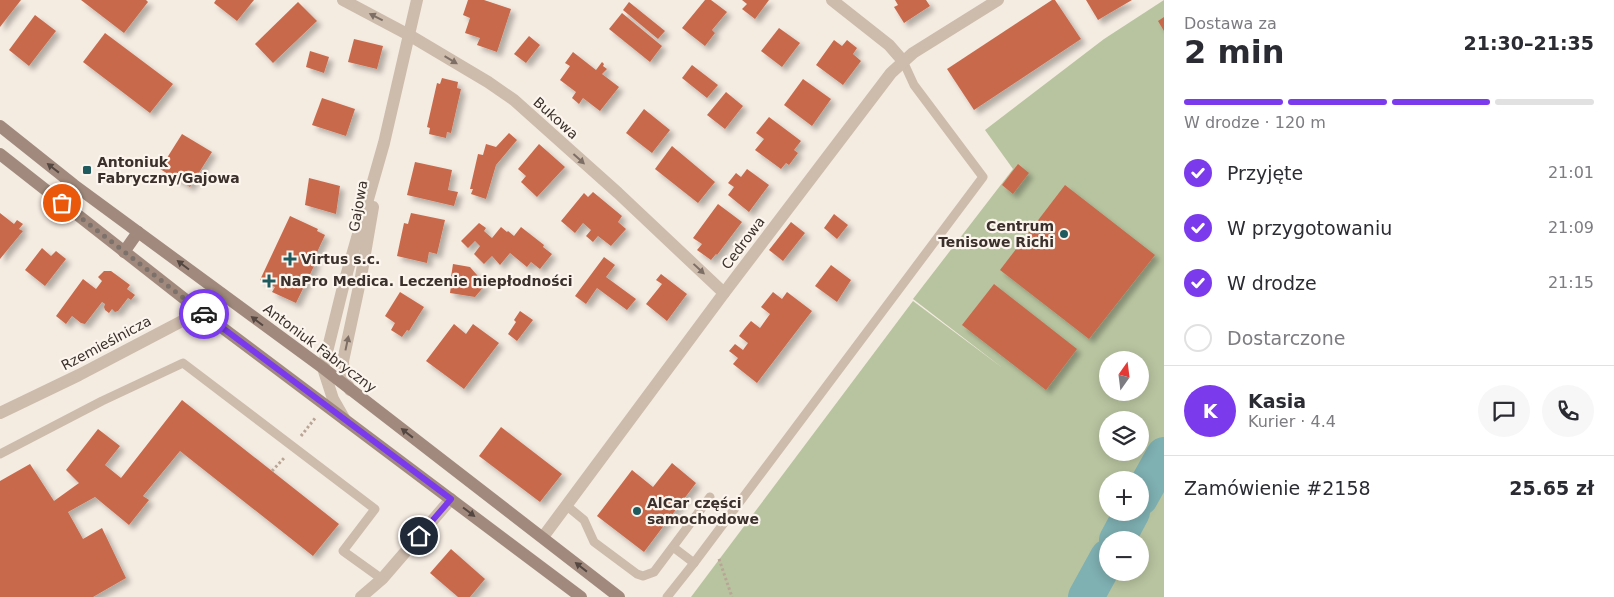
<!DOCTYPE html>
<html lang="pl">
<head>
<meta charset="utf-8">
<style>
	body { margin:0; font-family:"DejaVu Sans",sans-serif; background:#f7f7f7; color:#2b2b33; height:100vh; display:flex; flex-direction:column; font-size:19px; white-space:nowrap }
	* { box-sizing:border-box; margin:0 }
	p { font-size:16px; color:#7c7c81 }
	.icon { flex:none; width:28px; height:28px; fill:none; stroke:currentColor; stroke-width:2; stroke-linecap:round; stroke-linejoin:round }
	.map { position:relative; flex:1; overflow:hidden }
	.details { display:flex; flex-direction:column; background:#fff; width:450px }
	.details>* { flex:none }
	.needle { width:32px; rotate:14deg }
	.controls { position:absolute; left:1099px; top:351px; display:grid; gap:10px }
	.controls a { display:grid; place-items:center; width:50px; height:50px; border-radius:50%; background:#fff; box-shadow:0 2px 12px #0003; font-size:25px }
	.pin { position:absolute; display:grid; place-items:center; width:42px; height:42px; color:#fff; margin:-21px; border:2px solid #fff; border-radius:50%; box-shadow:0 1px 5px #0007 }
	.courier { position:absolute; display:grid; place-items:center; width:50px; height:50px; margin:-25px; border:4px solid #7c3aed; border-radius:50%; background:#fff; color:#222; box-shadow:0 1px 6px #0007 }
	.summary em { font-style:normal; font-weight:700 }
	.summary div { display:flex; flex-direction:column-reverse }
	.summary { display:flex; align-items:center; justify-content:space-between; height:85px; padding:0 20px }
	h1 { font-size:32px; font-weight:700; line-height:38px }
	.bar { display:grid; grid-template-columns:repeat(4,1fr); gap:8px 5px; align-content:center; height:60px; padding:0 20px }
	.bar i { height:6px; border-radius:4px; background:#e1e1e2 }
	.bar .current { background:#7c3aed }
	.bar p { grid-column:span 4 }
	.line { display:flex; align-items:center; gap:12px; padding:0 20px; border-top:1px solid #e1e1e2 }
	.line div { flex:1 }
	.round { display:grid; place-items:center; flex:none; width:52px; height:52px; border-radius:26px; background:#f7f7f7 }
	ol { padding:0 20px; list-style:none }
	li { display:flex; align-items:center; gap:15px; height:55px }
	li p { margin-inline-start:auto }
	li .icon { padding:5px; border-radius:50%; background:#7c3aed; color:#fff; stroke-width:4 }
	li:last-child { color:#7c7c81 }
	li i { width:28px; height:28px; border:2px solid #e1e1e2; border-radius:50% }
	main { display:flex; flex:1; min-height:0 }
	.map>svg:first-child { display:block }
	.green { fill:#b8c4a0; fill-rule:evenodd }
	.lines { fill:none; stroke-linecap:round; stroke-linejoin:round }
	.river { stroke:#7fb0b2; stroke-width:36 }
	.building { fill:#c8694b; filter:url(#shadow) }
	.path { stroke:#b9a596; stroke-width:3; stroke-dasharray:2.5 2.5; stroke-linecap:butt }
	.service { stroke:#cdbbac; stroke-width:9 }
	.minor { stroke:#cdbbac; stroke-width:12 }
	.tertiary { stroke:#cdbbac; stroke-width:12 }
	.secondary { stroke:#a18a7d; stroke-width:12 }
	.oneway { fill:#7d6f65 }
	.oneway2 { fill:#544640 }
	.done { stroke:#7c716b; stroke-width:5; stroke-dasharray:0 9 }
	.route { stroke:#7c3aed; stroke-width:6 }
	.poi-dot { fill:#1f5a5e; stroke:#fbf5ee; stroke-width:2 }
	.labels { text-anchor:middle; stroke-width:4.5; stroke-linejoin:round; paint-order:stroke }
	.street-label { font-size:14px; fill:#3b302b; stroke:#fbf5ee }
	.poi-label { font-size:14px; font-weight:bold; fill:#3b302b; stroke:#fbf5ee; text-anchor:start }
</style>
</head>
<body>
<main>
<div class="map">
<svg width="1164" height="597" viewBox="0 0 1164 597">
	<defs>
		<filter id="shadow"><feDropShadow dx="4.5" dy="4.5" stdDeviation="2.5" flood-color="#0004"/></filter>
	</defs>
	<rect width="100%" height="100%" fill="#f4ebe1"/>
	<path class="green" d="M1164,0V597H691L913,301L1004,369L913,299L1013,169L985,130L1104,39ZM1108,360H1140V392H1108ZM1108,420H1140V452H1108ZM1108,480H1140V512H1108ZM1108,540H1140V572H1108Z"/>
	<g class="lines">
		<g class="river">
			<polyline points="1140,498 1164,455"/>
			<polyline points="1117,540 1132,512"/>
			<polyline points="1086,597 1108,557"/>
		</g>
	</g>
	<g class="building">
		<polygon points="0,0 21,0 0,27"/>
		<polygon points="81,0 146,0 148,2 124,33"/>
		<polygon points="216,0 254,0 237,21 214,3"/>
		<polygon points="468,0 484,0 511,9 497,52 477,45 480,38 465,33 470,18 463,15"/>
		<polygon points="705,0 711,0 727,12 712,30 715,33 705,46 682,28"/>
		<polygon points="742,0 769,0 755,19 742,9 747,4"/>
		<polygon points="895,0 926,0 930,6 904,23 894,7 898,5"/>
		<polygon points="1052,0 1055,0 1081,39 974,110 947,69"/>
		<polygon points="1086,0 1132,0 1098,20"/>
		<polygon points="298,2 317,21 273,63 255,44"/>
		<polygon points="629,2 665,31 658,39 623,10"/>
		<polygon points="622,13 662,46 650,62 609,29"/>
		<polygon points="35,15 56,31 29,66 9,50"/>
		<polygon points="1164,17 1164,31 1158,21"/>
		<polygon points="779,28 800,43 782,67 761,51"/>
		<polygon points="105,33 173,84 150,113 83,62"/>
		<polygon points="529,36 540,45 526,63 514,54"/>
		<polygon points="354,39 383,46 377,69 348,62"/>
		<polygon points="834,40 842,46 847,40 857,48 853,54 861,61 843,85 816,65"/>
		<polygon points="310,51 329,57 324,73 306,67"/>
		<polygon points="573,52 596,70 602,62 604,64 603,66 607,69 602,74 619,87 600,111 583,98 579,104 572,98 576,92 560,80 570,66 565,63"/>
		<polygon points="692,65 718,85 707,98 682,78"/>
		<polygon points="442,78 458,82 457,88 461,89 451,133 447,132 446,138 429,134 430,128 427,127 437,83 440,84"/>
		<polygon points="803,79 831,99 812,126 784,105"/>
		<polygon points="726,92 743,106 725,129 707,115"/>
		<polygon points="322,98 355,109 346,136 312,125"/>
		<polygon points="644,109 670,130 652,153 626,133"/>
		<polygon points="769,117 801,141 794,150 798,153 789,165 786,163 781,169 755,150 764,139 756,133"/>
		<polygon points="509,133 517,140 496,165 486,199 471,194 473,189 470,189 478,154 483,155 486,144 496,147"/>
		<polygon points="182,134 212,152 190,187 160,169"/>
		<polygon points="539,144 565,167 537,197 521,182 526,176 518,169"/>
		<polygon points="672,146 715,182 698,203 655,169"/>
		<polygon points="415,162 452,170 448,190 458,192 454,206 407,195"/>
		<polygon points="1018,164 1029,173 1013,194 1002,185"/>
		<polygon points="747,169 769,185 749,212 728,195 734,187 728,183 736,173 741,177"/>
		<polygon points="309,178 340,186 336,214 305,205"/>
		<polygon points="1065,185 1155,255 1089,339 1000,270"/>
		<polygon points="593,192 622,216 618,222 626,229 611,246 598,236 593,242 586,236 591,230 583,223 575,233 561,221 584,193 588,197"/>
		<polygon points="718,204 742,222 717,255 716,254 711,260 697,250 702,244 693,238"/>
		<polygon points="0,213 14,224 17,220 23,224 19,229 23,231 0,259"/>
		<polygon points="411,213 445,220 437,254 429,252 427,263 397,256 404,223 408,224"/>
		<polygon points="834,214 848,225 837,239 824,228"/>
		<polygon points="290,216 318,229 317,231 325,235 313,261 316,262 296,303 272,292 275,287 260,280"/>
		<polygon points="791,222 805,233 783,261 769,250"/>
		<polygon points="479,223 486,228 484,231 492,238 501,227 507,232 508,231 514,236 521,227 544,245 543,247 552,254 540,269 531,262 527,267 510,253 500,265 492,256 484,264 474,254 480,246 475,241 468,248 461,241"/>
		<polygon points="42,248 51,256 56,251 66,259 45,286 25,270"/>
		<polygon points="604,257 615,265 606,277 636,299 627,310 597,288 586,304 575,296"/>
		<polygon points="453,264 470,267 477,275 475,282 486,284 475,297 450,293 452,278 455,279 451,277"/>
		<polygon points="831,265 851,280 837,302 815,286"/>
		<polygon points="104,271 111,271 130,285 127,289 135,295 131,300 128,298 118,311 115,312 112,309 109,313 105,310 104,307 105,304 102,302 85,324 81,323 72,316 66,324 56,316 83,279 96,289 102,281 98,277"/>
		<polygon points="661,274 687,294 667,321 646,304 662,284 656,280"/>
		<polygon points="994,284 1077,349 1046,390 962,325"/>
		<polygon points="400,292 424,307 409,331 407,330 402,337 391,330 395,323 385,316"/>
		<polygon points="773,292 782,299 787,292 812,311 757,383 733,364 738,358 729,351 735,344 743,350 748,343 739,336 745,328 751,321 760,328 770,314 761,307"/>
		<polygon points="520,311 533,320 517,341 508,334 516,322 514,320"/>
		<polygon points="454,324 466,334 473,324 499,343 464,389 426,361"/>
		<polygon points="182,400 339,524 313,556 180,451 143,496 149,500 129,525 95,497 68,512 83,539 102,528 126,578 93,597 0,597 0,481 30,464 54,501 79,483 66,470 98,429 120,446 105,465 121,478"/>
		<polygon points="501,427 562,474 540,502 479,456"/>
		<polygon points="672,463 696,483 644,552 597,516 632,470 653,487"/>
		<polygon points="451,549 485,579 470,597 458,597 430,573"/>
	</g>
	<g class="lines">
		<g class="path">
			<polyline points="301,436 316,417"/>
			<polyline points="272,471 285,457"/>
			<polyline points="719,559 732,597"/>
		</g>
		<g class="service">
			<polyline points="0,454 102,401 183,363 375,509 343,551 382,579"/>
			<polyline points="567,506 584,520 594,542 637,574 643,576 654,572 710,497"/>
			<polyline points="673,547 694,563"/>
			<polyline points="667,597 694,563 983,177 914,85 903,61"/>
		</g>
		<g class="minor">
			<polyline points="343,0 409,35 488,82 514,100 618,193 724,293"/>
			<polyline points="832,0 889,45 903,61"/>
			<polyline points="0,413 79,375 184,320 200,311 222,294"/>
			<polyline points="543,537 724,293 891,73 913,53 998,0"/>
			<polyline points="361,597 382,579 451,499"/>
		</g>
		<g class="tertiary">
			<polyline points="350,390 344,376 343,361 361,277 373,207"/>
			<polyline points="345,420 333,399 323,368 343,287 384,143 417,0"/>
		</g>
		<g class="secondary">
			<polyline points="0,126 74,185 323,368 619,597"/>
			<polyline points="0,154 200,311 581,597"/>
			<polyline points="124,252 138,232"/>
		</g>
	</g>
	<defs><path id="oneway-solid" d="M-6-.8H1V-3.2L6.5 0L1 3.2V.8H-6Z" transform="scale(1.25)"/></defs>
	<g class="oneway">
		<use href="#oneway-solid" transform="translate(376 17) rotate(-153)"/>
		<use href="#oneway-solid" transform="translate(451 60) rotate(31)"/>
		<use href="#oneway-solid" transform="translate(579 159) rotate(42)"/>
		<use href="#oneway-solid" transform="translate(699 269) rotate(43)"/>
		<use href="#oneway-solid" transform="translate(347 343) rotate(-78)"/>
	</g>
	<g class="oneway2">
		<use href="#oneway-solid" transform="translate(53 168) rotate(-142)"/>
		<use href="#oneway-solid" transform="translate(183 265) rotate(-143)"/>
		<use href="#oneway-solid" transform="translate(257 321) rotate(-143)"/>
		<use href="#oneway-solid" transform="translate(407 433) rotate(-142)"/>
		<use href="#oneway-solid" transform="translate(469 512) rotate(37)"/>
		<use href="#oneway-solid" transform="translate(581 567) rotate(-142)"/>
	</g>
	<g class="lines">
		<polyline class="done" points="62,203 204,314"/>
		<polyline class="route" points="204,314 451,499 419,536"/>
	</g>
	<g class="poi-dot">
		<rect x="82" y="165" width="10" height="10" rx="2.5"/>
		<circle cx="1064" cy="234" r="5"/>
		<path d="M287.5 251.5h5v5h5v5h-5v5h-5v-5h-5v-5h5z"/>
		<path d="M266.5 273.5h5v5h5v5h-5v5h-5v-5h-5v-5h5z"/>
		<circle cx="637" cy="511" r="5"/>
	</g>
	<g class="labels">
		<g class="street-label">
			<text transform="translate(556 118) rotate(42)" y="5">Bukowa</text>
			<text transform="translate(358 206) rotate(-80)" y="5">Gajowa</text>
			<text transform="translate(743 243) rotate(-53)" y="5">Cedrowa</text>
			<text transform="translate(106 343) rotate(-28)" y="5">Rzemieślnicza</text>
			<text transform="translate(320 348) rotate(37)" y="5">Antoniuk Fabryczny</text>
		</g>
		<g class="poi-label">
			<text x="97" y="167">Antoniuk<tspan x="97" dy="16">Fabryczny/Gajowa</tspan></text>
			<text x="1054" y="231" text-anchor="end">Centrum<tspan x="1054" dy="16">Tenisowe Richi</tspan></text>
			<text x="301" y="264">Virtus s.c.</text>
			<text x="280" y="286">NaPro Medica. Leczenie niepłodności</text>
			<text x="647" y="508">AlCar części<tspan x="647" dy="16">samochodowe</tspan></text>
		</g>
	</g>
</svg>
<div class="controls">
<a><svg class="needle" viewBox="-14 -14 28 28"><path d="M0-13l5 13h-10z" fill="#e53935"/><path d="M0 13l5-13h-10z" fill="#7c7c81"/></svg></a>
<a><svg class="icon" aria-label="layers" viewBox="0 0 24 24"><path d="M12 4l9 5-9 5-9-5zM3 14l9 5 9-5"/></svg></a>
<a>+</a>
<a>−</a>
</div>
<div class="pin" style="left:62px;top:203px;background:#ea580c"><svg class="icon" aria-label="bag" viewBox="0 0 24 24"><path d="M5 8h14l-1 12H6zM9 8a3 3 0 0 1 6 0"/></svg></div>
<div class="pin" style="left:419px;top:536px;background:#1f2937"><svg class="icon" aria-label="home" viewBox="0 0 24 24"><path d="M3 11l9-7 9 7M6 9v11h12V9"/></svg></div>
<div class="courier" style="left:204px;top:314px"><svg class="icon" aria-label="car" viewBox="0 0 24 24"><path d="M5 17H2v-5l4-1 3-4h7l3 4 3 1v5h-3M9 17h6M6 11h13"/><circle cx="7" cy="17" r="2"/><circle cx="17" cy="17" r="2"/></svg></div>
</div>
<section class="details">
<div class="summary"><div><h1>2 min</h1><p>Dostawa za</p></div><em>21:30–21:35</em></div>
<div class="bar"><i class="current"></i><i class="current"></i><i class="current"></i><i></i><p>W drodze · 120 m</p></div>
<ol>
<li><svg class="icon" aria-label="check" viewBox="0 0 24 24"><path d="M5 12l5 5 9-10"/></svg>Przyjęte<p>21:01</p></li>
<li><svg class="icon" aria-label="check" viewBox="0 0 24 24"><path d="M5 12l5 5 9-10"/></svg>W przygotowaniu<p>21:09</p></li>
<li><svg class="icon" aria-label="check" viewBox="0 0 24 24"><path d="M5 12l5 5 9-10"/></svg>W drodze<p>21:15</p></li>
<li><i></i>Dostarczone</li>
</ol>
<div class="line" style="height:90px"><b class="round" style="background:#7c3aed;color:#fff">K</b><div><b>Kasia</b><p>Kurier · 4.4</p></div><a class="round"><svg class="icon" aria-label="chat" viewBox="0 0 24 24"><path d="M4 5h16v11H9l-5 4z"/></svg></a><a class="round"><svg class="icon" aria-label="phone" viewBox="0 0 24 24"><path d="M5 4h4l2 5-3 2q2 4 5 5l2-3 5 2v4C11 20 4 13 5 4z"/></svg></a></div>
<div class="line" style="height:65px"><div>Zamówienie #2158</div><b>25.65 zł</b></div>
</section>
</main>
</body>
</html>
